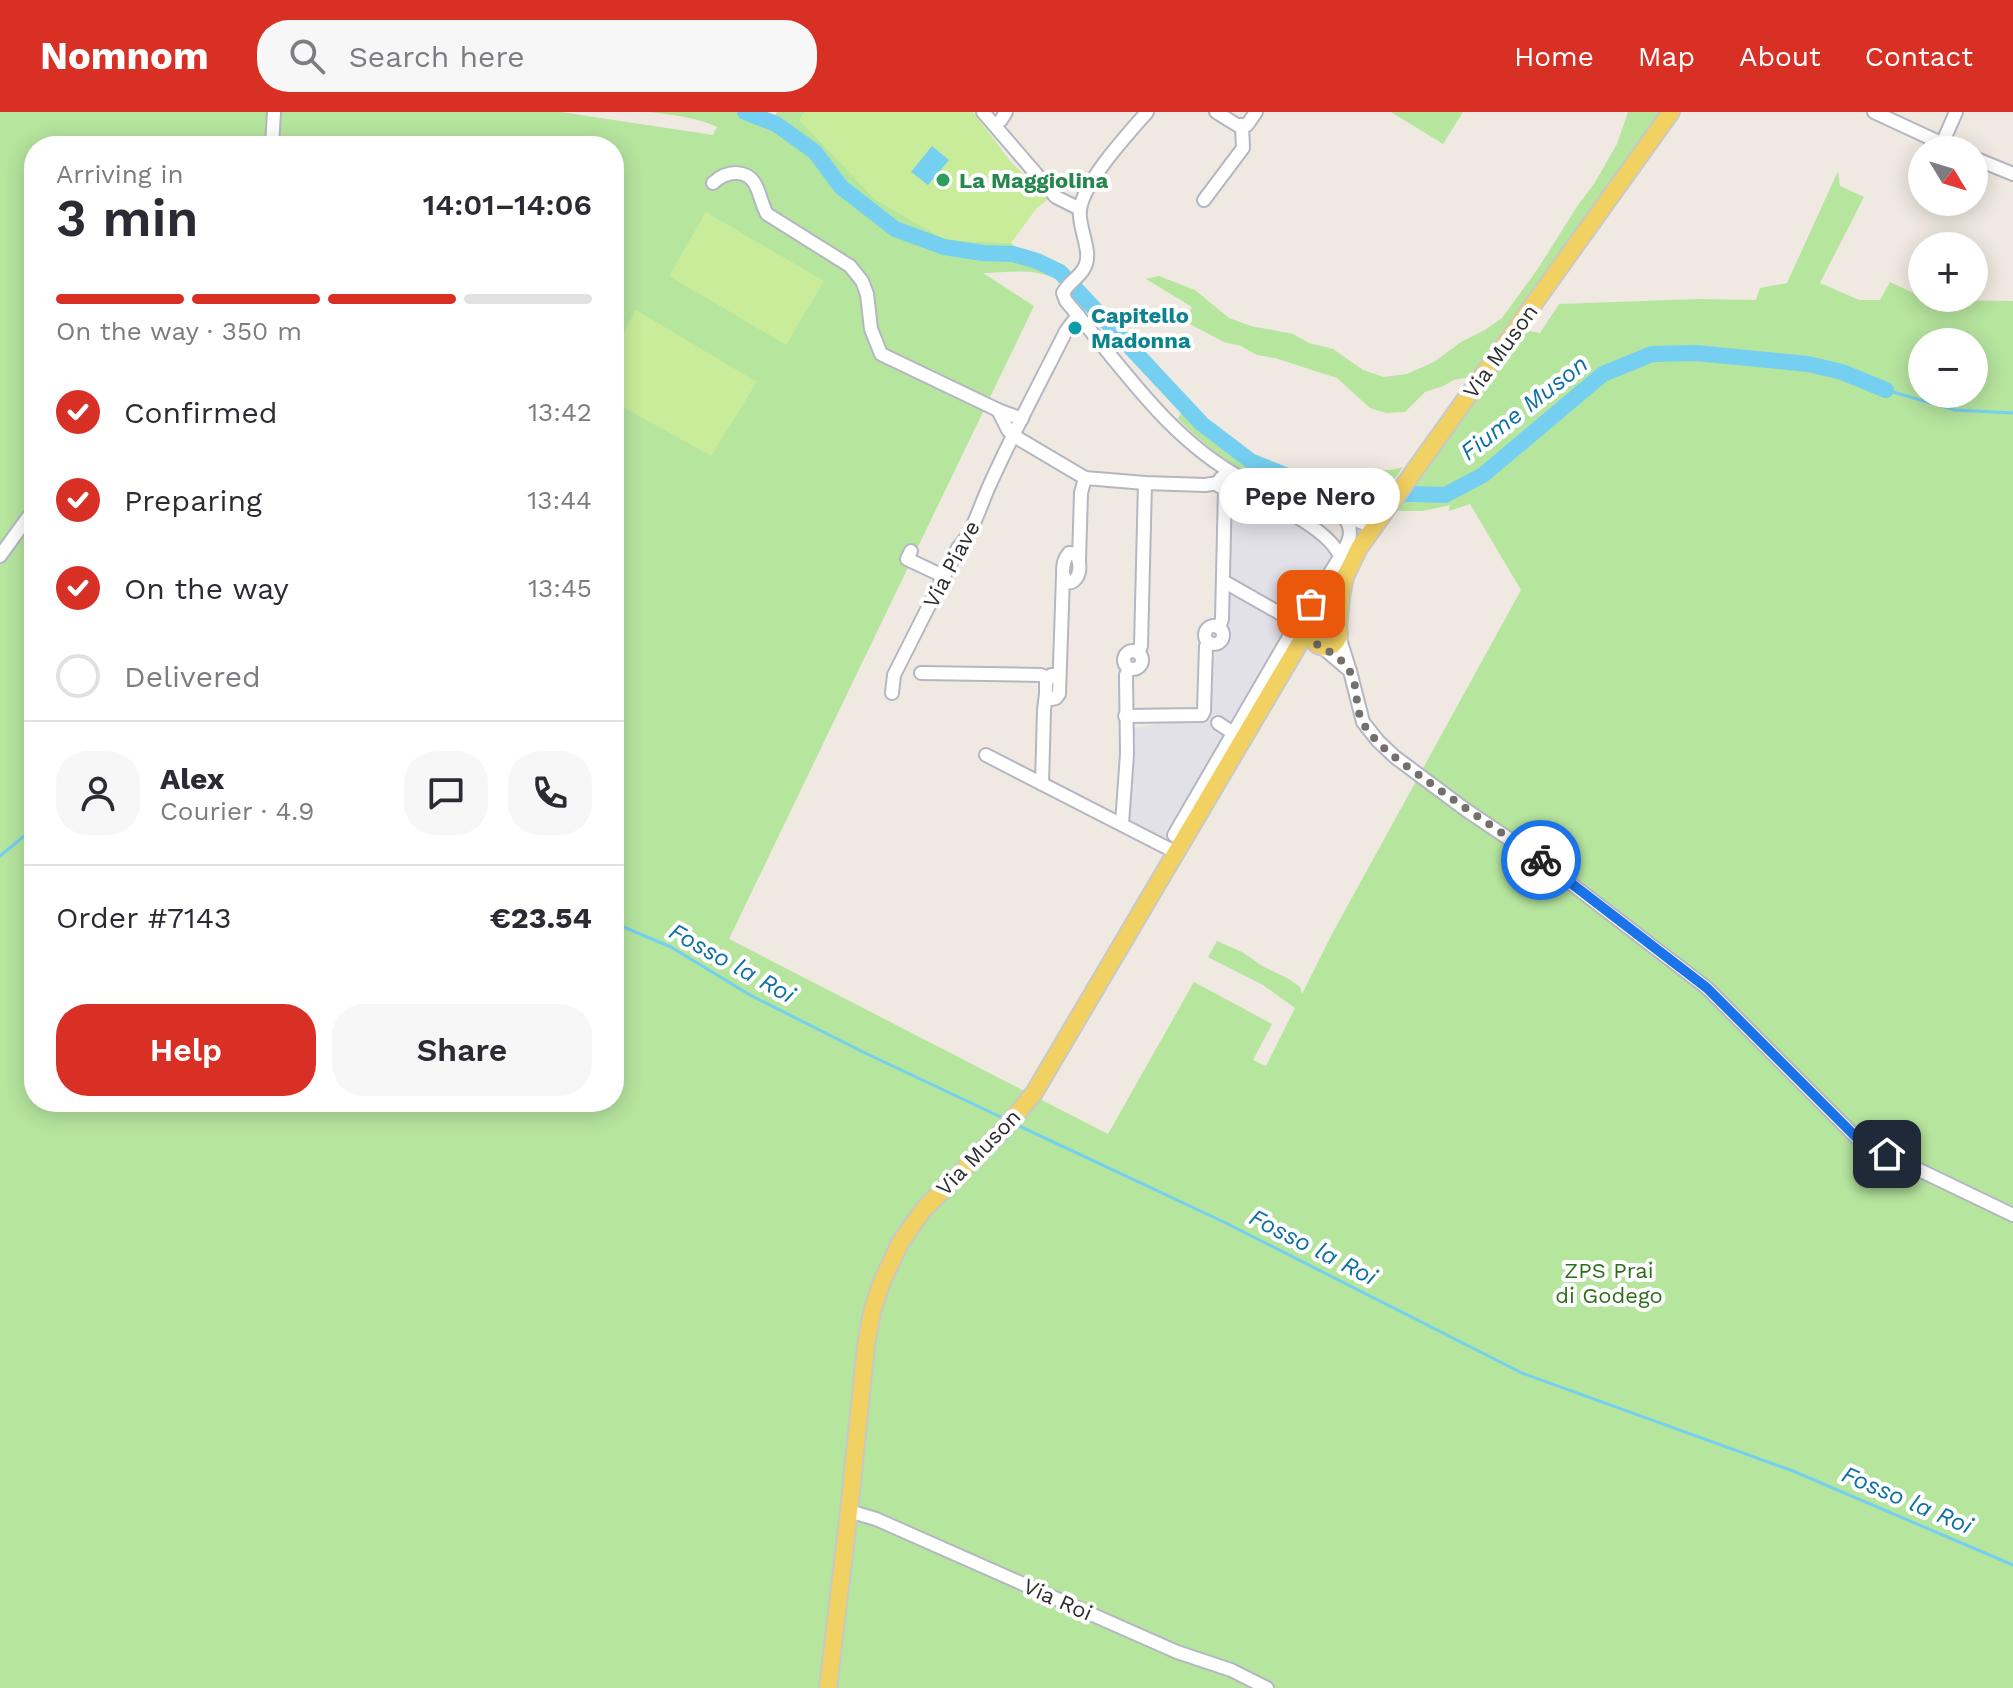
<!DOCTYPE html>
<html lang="en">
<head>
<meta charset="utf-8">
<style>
	body { margin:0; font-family:"Work Sans",sans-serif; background:#f7f7f7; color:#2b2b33; height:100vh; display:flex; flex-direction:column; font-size:30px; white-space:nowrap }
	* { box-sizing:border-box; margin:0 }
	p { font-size:26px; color:#7c7c81 }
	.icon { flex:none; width:44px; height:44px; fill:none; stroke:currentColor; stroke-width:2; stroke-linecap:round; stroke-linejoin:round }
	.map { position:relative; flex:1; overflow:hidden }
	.sheet { position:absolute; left:24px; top:24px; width:600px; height:976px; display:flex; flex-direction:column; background:#fff; border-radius:32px; box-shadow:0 4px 20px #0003 }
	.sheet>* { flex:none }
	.needle { width:52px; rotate:128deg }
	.tools { position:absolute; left:1908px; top:24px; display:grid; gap:16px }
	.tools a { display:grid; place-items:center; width:80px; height:80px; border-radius:50%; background:#fff; box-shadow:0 4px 20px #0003; font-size:40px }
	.pin { position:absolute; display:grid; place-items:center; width:68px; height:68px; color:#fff; margin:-34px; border-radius:16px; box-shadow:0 4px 12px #0006 }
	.courier { position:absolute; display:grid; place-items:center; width:80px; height:80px; margin:-40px; border:6px solid #1a73e8; border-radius:50%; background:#fff; color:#222; box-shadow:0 2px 10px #0007 }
	.bubble { position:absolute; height:56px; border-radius:28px; background:#fff; box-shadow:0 4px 20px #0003; font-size:26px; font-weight:600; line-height:56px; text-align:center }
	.summary em { font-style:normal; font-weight:600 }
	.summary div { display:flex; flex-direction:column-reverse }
	.summary { display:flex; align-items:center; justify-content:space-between; height:136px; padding:0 32px }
	h1 { font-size:52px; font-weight:600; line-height:60px }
	.bar { display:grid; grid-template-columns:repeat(4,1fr); gap:12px 8px; align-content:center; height:96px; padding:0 32px }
	.bar i { height:10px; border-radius:6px; background:#e1e1e2 }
	.bar .selected { background:#d93025 }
	.bar p { grid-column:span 4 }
	.line { display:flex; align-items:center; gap:20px; padding:0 32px; border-top:2px solid #e1e1e2 }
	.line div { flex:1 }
	.round { display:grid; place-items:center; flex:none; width:84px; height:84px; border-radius:32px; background:#f7f7f7 }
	ol { padding:0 32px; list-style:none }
	li { display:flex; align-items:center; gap:24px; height:88px }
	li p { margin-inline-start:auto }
	li .icon { padding:8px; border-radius:50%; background:#d93025; color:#fff; stroke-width:4 }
	li:last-child { color:#7c7c81 }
	li i { width:44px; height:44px; border:4px solid #e1e1e2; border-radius:50% }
	.action { display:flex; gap:16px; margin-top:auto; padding:16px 32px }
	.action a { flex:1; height:92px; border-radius:32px; background:#d93025; color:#fff; font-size:32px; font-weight:600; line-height:92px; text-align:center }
	.action a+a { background:#f7f7f7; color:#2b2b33 }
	header { display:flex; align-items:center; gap:48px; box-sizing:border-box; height:112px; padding:0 40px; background:#d93025; color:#fff }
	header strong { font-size:38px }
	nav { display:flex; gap:44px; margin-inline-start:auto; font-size:28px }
	.search { width:560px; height:72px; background:#f7f7f7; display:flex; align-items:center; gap:20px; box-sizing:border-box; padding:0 28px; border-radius:32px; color:#7c7c81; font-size:30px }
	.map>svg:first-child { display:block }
	.industrial { fill:#e3e1e8 }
	.green { fill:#b6e59e; fill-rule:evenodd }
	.pitch { fill:#c9ec9a }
	.water { fill:#75cff0 }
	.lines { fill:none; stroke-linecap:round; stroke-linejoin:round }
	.stream { stroke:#75cff0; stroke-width:3 }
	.river { stroke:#75cff0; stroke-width:16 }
	.minor-casing { stroke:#b4b7c1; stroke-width:16 }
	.major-casing { stroke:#c9c9c9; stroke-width:20 }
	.minor { stroke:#fff; stroke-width:12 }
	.major { stroke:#f2d163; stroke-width:16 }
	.done { stroke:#726f6d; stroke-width:8; stroke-dasharray:0 14.4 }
	.route { stroke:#1a73e8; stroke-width:10 }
	.leisure-dot { fill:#2e9e5b; stroke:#fff; stroke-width:3 }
	.culture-dot { fill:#0f9aa8; stroke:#fff; stroke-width:3 }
	.labels { text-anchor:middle; stroke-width:8; stroke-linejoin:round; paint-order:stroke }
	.leisure-label { font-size:22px; font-weight:bold; fill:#27864d; stroke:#fff; text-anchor:start }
	.culture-label { font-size:22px; font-weight:bold; fill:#0d838f; stroke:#fff; text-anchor:start }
	.street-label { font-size:22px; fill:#2e2e2e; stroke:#fff }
	.park-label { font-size:22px; fill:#2c6e1b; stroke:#fff }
	.water-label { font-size:24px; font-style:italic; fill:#0d6fa3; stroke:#fff }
</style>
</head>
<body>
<header>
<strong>Nomnom</strong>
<div class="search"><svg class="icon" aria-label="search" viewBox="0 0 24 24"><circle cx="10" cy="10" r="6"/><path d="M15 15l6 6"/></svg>Search here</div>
<nav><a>Home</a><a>Map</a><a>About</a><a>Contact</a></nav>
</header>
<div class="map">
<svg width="2013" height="1576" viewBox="0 0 2013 1576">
	<rect width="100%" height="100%" fill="#efe9e1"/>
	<polygon class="industrial" points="1245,380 1321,424 1335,449 1170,732 1120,713 1133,617 1206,602 1215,542 1227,535 1230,484 1230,392 1234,383"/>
	<g class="green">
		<path d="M0,0H561L713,23L717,15C696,5 669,2 646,0H736L770,14L777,0H805L800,7L875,87L946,128L1011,131L1028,146L1044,149L1058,153L1068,160L1057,168C1034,155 1008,161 983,161L1034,194L729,827L1108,1022L1194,870L1272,912L1253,948L1266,954L1295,896L1263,873L1208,845L1217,829L1242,840L1264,855L1289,867L1300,875L1302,882L1332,822L1521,478L1470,392L1449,399L1450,393L1423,399H1391L1524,218L1540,221L1559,192L1699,187L1756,188L1760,176L1787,171L1838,59L1840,74L1864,85L1820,171L1859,188H1880L1890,170L1928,188L2013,189V1576H0ZM34,34H614V990H34ZM1922,230H1974V282H1922Z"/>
		<polygon points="1391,0 1463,0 1443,32"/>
		<polygon points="1628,0 1660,0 1470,265 1454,268 1443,274 1425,280 1405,300 1386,301 1370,296 1337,266 1275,246 1257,243 1241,234 1224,230 1184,209 1192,195 1146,167 1159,164 1195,178 1229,206 1251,214 1293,222 1309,231 1333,237 1363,258 1384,265 1407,262 1434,250 1461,230 1485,218 1502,206 1537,158 1578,93 1594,72 1617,32"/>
		<path d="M1185,293L1209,323L1300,361L1391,358L1403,355L1373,397C1332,391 1270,378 1236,355C1215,341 1195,324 1178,307Z"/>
	</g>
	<g class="pitch">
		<polygon points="805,0 973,0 1011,50 1048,87 1036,97 1011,131 947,129 875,87 799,8"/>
		<polygon points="706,100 824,169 786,233 669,164"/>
		<polygon points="636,198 757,270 711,344 614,290 614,237"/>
	</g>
	<polygon class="water" points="932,34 949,48 928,73 911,60"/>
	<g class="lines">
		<g class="stream">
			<polyline points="1886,278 1955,298 2013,301"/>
			<polyline points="0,744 34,716"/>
			<polyline points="614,811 671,835 750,883 863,940 1005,1007"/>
			<polyline points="1015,1012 1226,1111 1522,1261 1793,1359 2013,1453"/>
		</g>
		<polyline class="river" points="745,0 776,12 815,40 841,75 895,117 944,135 983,141 1013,142 1037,149 1060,160 1202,312 1252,350 1295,367 1350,380 1445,383 1483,363 1603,262 1652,242 1696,241 1808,252 1842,260 1886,278"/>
		<g class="minor-casing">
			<g id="minor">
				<polyline points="983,0 1056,85 1080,97"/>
				<path d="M1147,0C1127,23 1085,68 1080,97C1077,116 1095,141 1083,158C1077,167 1068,171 1063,181L1066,189C1120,252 1168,327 1243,367C1274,383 1309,392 1342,403C1356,418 1349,430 1340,445"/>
				<polyline points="1216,0 1237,13 1247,13 1256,0"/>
				<polyline points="1874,0 1956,38"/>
				<polyline points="995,13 1001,8 1006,0"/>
				<polyline points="1942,32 1956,0"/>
				<polyline points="272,34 274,0"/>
				<polyline points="1974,46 2013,62"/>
				<path d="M713,71C727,58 749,56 757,76C761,85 762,93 767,102L850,154L862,169L867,182L871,217L881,242L998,298L1022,307"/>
				<polyline points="1204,88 1243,36 1242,14"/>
				<polyline points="998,298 1008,318 1014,324 1085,366 1145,371 1205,373 1218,371"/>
				<path d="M1230,373L1226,377L1219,374V369L1221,366L1226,365L1229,368L1230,373C1258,382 1331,417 1340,445L1311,492L1308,508L1311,518"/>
				<polyline points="1346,407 1352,407 1374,415"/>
				<polyline points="911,439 907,447 943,464"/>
				<path d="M1069,441L1076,442C1088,465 1065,482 1063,460C1063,452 1064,447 1069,441Z"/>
				<polyline points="0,444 34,397"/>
				<polyline points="1079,448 1081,381 1085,366"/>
				<polyline points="1318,482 1318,493 1324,507"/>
				<circle cx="1214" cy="523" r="9"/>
				<polyline points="1219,516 1222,507 1225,377"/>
				<polyline points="1323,536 1350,559 1339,524"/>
				<circle cx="1133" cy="548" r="9"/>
				<polyline points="1138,541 1141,534 1145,371"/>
				<polyline points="1350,559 1363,610 1378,629 1395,645 1466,698 1539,747 1707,876 1861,1030 2013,1103"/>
				<polyline points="921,561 1041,563 1048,566"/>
				<polyline points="1059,568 1055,563 1051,563 1046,570 1046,582 1051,587 1056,586 1059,582 1063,464"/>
				<path d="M892,581L894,563L958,436C975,417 980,393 991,370C1014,319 1041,269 1066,219L1078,203"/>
				<polyline points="1125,604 1202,603 1204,599 1206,534 1210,531"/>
				<polyline points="1218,611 1239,625"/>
				<polyline points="986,643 1177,741"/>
				<polyline points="1042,672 1044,598 1046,582"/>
				<polyline points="1122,712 1127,642 1126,563 1129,556"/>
				<polyline points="1174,723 1293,518 1293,511 1290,507 1223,469"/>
				<polyline points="849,1399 876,1407 1177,1540 1231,1558 1267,1576"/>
			</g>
		</g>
		<g class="major-casing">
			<g id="major">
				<circle cx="1325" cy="521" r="14"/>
				<polyline points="1338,516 1341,484 1345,465 1359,436 1671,0"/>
				<polyline points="828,1576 849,1399 866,1233 873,1196 881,1172 900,1131 923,1098 1005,1016 1034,981 1302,527 1311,520"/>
			</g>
		</g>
		<use href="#minor" class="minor"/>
		<use href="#major" class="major"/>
	</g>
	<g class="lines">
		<path class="done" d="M1311,492C1300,545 1329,527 1349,558C1359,573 1354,595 1363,611C1377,635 1404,652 1426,668C1464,696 1503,721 1541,748"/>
		<polyline class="route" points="1541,748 1707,876 1861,1030 1887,1042"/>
	</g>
	<circle class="leisure-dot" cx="943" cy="68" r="8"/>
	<circle class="culture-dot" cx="1075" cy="216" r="8"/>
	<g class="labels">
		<g class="leisure-label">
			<text x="959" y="76">La Maggiolina</text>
		</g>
		<g class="culture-label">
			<text x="1091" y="211">Capitello<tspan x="1091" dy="25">Madonna</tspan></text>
		</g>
		<g class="street-label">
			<text transform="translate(1500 239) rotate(-54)" y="8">Via Muson</text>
			<text transform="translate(951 452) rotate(-62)" y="8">Via Piave</text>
			<text transform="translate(978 1040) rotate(-46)" y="8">Via Muson</text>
			<text transform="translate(1058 1487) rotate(24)" y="8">Via Roi</text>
		</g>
		<g class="park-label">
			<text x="1609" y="1166">ZPS Prai<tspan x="1609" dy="25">di Godego</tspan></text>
		</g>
		<g class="water-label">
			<text transform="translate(1524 296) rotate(-38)" y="8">Fiume Muson</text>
			<text transform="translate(732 851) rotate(29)" y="8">Fosso la Roi</text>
			<text transform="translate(1313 1135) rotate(27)" y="8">Fosso la Roi</text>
			<text transform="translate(1907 1388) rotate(23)" y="8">Fosso la Roi</text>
		</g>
	</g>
</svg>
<div class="tools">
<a><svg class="needle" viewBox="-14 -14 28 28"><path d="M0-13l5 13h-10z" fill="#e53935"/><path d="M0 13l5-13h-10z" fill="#7c7c81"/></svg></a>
<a>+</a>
<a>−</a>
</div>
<div class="pin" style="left:1311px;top:492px;background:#ea580c"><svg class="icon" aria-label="bag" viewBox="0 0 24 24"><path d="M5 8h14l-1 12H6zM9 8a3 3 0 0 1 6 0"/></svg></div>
<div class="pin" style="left:1887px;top:1042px;background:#1f2937"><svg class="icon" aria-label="home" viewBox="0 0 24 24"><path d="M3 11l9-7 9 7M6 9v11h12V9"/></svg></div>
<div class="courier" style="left:1541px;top:748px"><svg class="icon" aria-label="bike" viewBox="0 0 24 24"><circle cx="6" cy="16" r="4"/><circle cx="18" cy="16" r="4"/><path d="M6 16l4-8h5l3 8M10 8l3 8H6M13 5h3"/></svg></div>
<div class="bubble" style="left:1220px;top:356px;width:180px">Pepe Nero</div>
<section class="sheet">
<div class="summary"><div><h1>3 min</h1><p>Arriving in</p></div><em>14:01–14:06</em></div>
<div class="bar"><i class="selected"></i><i class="selected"></i><i class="selected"></i><i></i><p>On the way · 350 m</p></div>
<ol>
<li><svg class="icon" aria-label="check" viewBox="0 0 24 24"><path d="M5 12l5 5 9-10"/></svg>Confirmed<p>13:42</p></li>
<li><svg class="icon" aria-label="check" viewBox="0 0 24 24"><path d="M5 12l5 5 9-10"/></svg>Preparing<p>13:44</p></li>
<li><svg class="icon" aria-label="check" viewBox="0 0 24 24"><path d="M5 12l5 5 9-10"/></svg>On the way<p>13:45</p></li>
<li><i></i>Delivered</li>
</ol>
<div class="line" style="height:144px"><a class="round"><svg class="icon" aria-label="person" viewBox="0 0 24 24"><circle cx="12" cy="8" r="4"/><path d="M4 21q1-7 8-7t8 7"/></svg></a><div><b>Alex</b><p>Courier · 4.9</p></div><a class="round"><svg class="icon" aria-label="chat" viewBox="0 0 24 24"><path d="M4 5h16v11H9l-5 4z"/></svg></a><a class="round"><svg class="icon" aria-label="phone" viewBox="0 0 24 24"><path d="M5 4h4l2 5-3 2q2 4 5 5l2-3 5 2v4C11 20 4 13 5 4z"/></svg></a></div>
<div class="line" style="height:104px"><div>Order #7143</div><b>€23.54</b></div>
<div class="action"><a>Help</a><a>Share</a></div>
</section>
</div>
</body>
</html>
